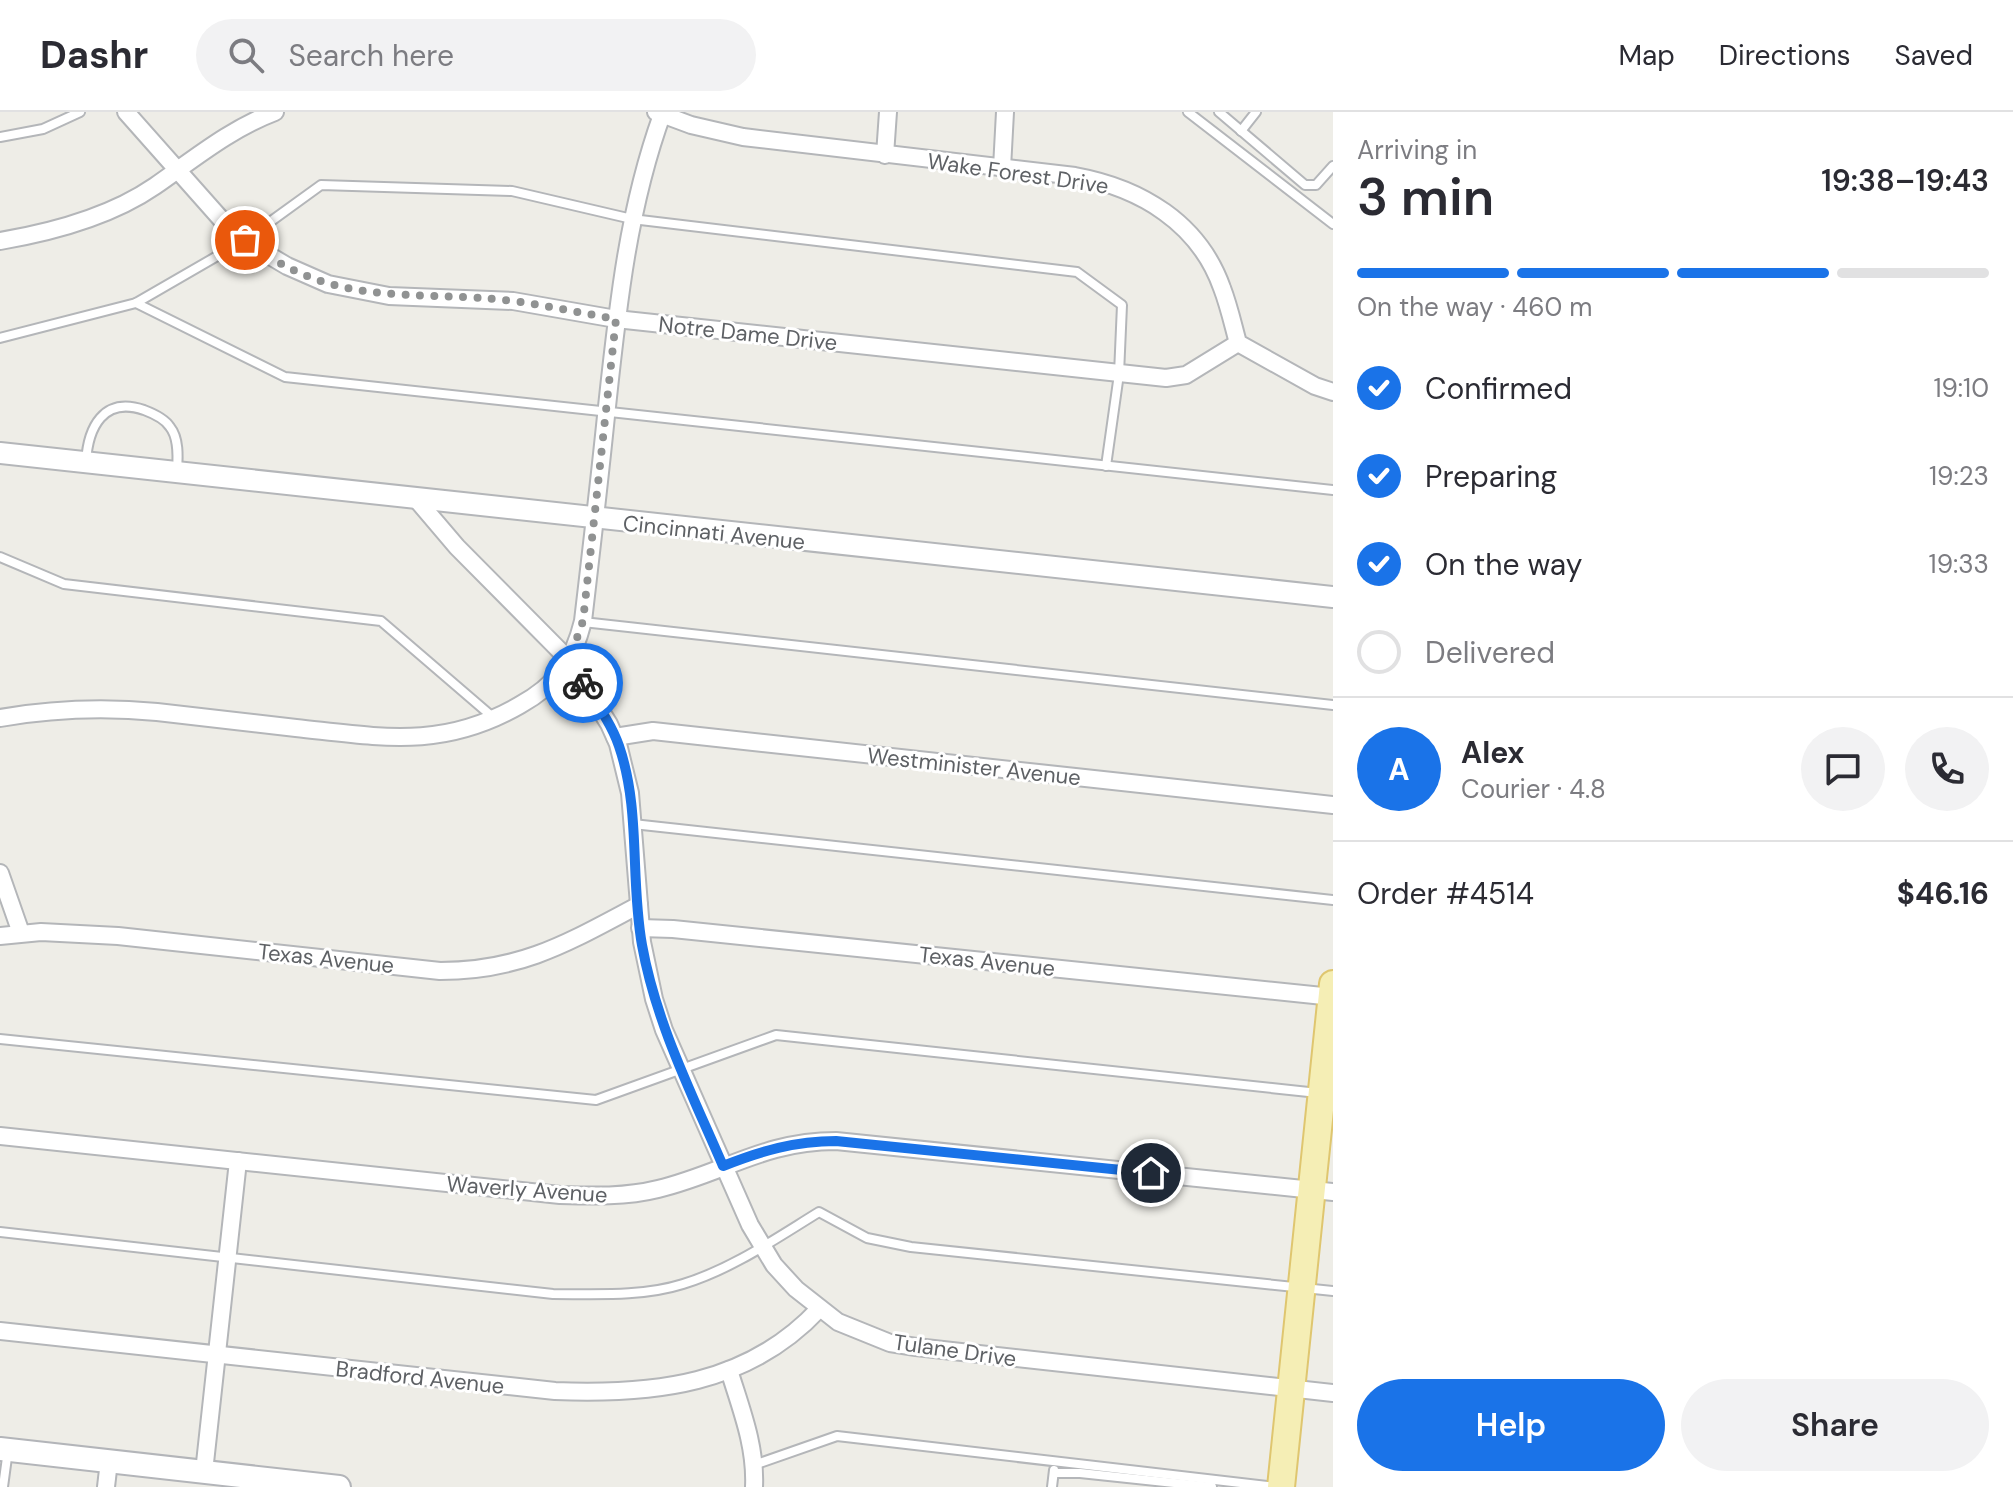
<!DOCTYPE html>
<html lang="en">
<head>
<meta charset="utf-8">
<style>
	body { margin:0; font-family:"DM Sans",sans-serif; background:#f2f2f3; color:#2b2b33; height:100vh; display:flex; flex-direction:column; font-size:30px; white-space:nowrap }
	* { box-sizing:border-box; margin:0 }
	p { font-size:26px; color:#7c7c81 }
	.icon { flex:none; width:44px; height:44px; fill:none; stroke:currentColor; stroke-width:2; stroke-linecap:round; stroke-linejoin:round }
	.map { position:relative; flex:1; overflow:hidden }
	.drawer { display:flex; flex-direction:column; background:#fff; width:680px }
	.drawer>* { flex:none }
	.pin { position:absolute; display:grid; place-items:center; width:68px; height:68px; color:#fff; margin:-34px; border:4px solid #fff; border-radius:50%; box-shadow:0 2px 8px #0007 }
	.courier { position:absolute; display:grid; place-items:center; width:80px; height:80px; margin:-40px; border:6px solid #1a73e8; border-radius:50%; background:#fff; color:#222; box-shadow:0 2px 10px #0007 }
	.head em { font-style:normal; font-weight:600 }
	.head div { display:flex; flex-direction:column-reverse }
	.head { display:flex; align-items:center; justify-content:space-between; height:136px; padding:0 24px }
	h1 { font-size:52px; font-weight:600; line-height:60px }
	.bar { display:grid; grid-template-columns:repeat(4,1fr); gap:12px 8px; align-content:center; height:96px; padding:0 24px }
	.bar i { height:10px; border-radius:6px; background:#e1e1e2 }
	.bar .active { background:#1a73e8 }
	.bar p { grid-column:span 4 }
	.line { display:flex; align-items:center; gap:20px; padding:0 24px; border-top:2px solid #e1e1e2 }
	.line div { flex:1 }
	.round { display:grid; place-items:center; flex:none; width:84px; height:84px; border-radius:42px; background:#f2f2f3 }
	ol { padding:0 24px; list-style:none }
	li { display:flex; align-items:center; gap:24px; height:88px }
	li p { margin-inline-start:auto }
	li .icon { padding:8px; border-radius:50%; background:#1a73e8; color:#fff; stroke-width:4 }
	li:last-child { color:#7c7c81 }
	li i { width:44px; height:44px; border:4px solid #e1e1e2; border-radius:50% }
	.cta { display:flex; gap:16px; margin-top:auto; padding:16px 24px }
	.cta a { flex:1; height:92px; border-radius:48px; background:#1a73e8; color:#fff; font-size:32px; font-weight:600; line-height:92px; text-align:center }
	.cta a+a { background:#f2f2f3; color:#2b2b33 }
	header { display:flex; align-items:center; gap:48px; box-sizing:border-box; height:112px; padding:0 40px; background:#fff; border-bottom:2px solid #e1e1e2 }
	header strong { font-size:38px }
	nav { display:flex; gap:44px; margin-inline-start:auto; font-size:28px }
	.search { width:560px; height:72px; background:#f2f2f3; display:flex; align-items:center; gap:20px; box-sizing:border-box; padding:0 28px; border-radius:44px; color:#7c7c81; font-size:30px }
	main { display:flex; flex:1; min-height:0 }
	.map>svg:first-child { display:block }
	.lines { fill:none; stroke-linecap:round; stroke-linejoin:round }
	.service-casing { stroke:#b4b6b9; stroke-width:12 }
	.minor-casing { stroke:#b4b6b9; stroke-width:20 }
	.tertiary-casing { stroke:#b4b6b9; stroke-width:24 }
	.secondary-casing { stroke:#b3b5b9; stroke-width:26 }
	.primary-casing { stroke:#dfc66f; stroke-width:30 }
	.service { stroke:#fff; stroke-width:8 }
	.minor { stroke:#fff; stroke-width:16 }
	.tertiary { stroke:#fff; stroke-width:20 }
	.secondary { stroke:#fff; stroke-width:22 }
	.primary { stroke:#f5eeb5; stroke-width:26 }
	.done { stroke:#909292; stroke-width:8; stroke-dasharray:0 14.4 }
	.route { stroke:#1a73e8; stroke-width:10 }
	.labels { text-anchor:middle; stroke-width:6; stroke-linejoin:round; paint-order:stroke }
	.street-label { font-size:22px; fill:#5e6165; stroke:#fff }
</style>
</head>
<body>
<header>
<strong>Dashr</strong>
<div class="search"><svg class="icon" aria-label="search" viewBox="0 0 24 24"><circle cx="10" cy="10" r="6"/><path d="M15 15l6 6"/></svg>Search here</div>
<nav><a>Map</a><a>Directions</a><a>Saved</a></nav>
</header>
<main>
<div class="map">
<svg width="1333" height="1375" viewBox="0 0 1333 1375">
	<rect width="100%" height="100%" fill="#eeede7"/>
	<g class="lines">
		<g class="service-casing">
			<g id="service">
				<polyline points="1188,0 1333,112"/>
				<polyline points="1219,0 1305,73 1316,73 1333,54"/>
				<polyline points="1241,19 1256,0"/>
				<polyline points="0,25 43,17 80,0"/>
				<polyline points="136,191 285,265 1333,378"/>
				<polyline points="0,226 136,191 245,128 321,73 512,79 632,107 1077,160 1122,193 1119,262 1106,354"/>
				<path d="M86,350C88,316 103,284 144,298C152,301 165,307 170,315C179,326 178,345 177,358"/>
				<polyline points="0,445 64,472 381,509 495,607"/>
				<polyline points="583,510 1333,593"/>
				<polyline points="633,712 1333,788"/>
				<polyline points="0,927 596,988 776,923 1318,981"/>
				<path d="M0,1120L553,1182C595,1182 642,1185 683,1172C732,1157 775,1127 819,1100L867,1126L911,1135L1333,1179"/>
				<polyline points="754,1353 837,1324 1275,1375"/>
				<polyline points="1054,1361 1080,1361 1212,1375"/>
				<polyline points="3,1375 8,1338"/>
				<polyline points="1052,1375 1054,1358"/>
			</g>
		</g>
		<g class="minor-casing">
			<g id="minor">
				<polyline points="126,0 228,115 250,132 287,154 328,172 389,184 513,189 616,207 1166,266 1186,263 1238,231"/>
				<path d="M656,0L691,13L743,25L1075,64C1141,76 1199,111 1222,176C1229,194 1233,213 1238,231L1315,274L1333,280"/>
				<polyline points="885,43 888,0"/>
				<polyline points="1002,56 1005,0"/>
				<path d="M0,129C53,120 110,105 155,74C194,47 230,17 275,0"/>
				<polyline points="417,388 457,435 569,548 609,612 618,632 630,681 642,830 654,887 664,918 750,1113 774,1153 796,1177 838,1210 890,1231 916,1235 1333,1281"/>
				<path d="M0,606C52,597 104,595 157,600C203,605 250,611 296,616C381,625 442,638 520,593C556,573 573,550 583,509C591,441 599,373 606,304C617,201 627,98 663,0"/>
				<polyline points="615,625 653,619 1333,693"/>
				<polyline points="0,761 21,821"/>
				<polyline points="640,816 673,817 1333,885"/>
				<path d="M0,824L41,820L118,824L440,859C522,859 569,830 639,793"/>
				<path d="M0,1024L560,1083C593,1084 626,1085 658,1077C724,1061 764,1029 836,1029L1333,1080"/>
				<path d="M0,1219L555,1279C654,1283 748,1273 819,1197"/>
				<path d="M729,1258C741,1297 756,1334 754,1375"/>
				<polyline points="204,1360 238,1049"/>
				<polyline points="106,1375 109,1349"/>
			</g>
		</g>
		<g class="tertiary-casing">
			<polyline id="tertiary" points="0,341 1333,485"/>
		</g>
		<g class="secondary-casing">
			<polyline id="secondary" points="0,1337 339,1375"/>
		</g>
		<g class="primary-casing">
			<polyline id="primary" points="1281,1375 1333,872"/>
		</g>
		<use href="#service" class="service"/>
		<use href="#minor" class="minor"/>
		<use href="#tertiary" class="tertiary"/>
		<use href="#secondary" class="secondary"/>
		<use href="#primary" class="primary"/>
	</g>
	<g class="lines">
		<path class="done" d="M245,128C335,198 411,177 514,189C548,194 582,201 616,207L583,509L569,548L583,571"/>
		<path class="route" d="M583,571C596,591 611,611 619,634C641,698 630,767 642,833C656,911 692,982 723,1054C761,1039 795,1029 836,1029L1151,1061"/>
	</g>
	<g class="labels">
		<g class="street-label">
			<text transform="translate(1018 61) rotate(8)" y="8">Wake Forest Drive</text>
			<text transform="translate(748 221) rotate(6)" y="8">Notre Dame Drive</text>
			<text transform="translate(714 420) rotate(6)" y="8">Cincinnati Avenue</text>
			<text transform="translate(974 654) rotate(6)" y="8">Westminister Avenue</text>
			<text transform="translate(326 846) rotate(6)" y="8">Texas Avenue</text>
			<text transform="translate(987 849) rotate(6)" y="8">Texas Avenue</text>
			<text transform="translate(527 1077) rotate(4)" y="8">Waverly Avenue</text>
			<text transform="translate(955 1238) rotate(8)" y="8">Tulane Drive</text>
			<text transform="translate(420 1265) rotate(6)" y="8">Bradford Avenue</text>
		</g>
	</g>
</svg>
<div class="pin" style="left:245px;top:128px;background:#ea580c"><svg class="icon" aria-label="bag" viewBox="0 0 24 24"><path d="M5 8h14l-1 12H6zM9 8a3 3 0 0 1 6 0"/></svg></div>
<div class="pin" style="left:1151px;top:1061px;background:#1f2937"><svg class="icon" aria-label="home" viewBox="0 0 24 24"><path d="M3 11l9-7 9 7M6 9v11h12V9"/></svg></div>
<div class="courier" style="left:583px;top:571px"><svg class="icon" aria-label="bike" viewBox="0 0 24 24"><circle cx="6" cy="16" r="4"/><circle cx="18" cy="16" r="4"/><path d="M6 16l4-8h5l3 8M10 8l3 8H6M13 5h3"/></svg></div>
</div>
<section class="drawer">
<div class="head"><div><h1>3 min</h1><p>Arriving in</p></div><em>19:38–19:43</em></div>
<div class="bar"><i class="active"></i><i class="active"></i><i class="active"></i><i></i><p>On the way · 460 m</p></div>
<ol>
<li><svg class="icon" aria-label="check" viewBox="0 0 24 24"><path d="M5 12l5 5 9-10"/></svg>Confirmed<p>19:10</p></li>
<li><svg class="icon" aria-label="check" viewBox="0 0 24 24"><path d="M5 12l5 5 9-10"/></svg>Preparing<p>19:23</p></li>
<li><svg class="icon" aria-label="check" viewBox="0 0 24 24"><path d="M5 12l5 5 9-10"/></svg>On the way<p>19:33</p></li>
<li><i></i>Delivered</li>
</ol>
<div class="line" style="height:144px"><b class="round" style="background:#1a73e8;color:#fff">A</b><div><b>Alex</b><p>Courier · 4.8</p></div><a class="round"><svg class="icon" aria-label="chat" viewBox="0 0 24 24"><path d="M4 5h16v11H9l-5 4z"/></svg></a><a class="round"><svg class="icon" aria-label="phone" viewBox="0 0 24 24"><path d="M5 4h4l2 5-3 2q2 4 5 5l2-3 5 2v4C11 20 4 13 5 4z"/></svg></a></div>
<div class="line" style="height:104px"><div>Order #4514</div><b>$46.16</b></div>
<div class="cta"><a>Help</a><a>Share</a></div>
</section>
</main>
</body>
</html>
